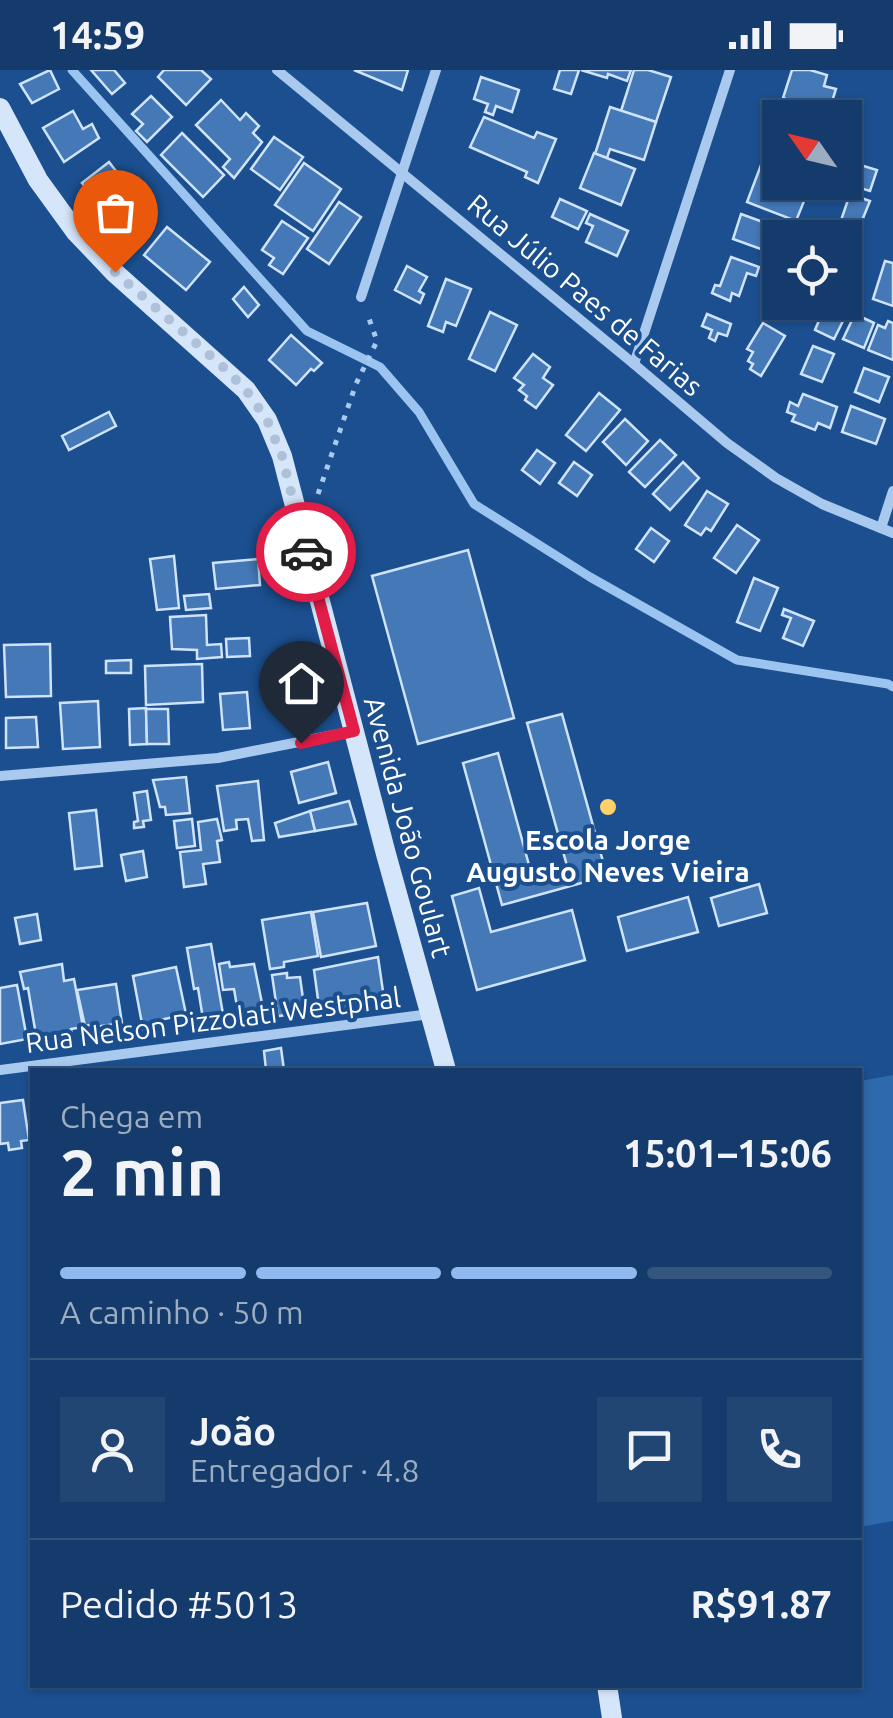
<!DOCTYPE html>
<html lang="pt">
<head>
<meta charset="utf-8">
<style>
	body { margin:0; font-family:Ubuntu,sans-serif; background:#214673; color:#f1f3f6; height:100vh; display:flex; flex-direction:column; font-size:38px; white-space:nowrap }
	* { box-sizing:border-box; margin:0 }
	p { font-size:32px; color:#9dadc1 }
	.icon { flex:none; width:55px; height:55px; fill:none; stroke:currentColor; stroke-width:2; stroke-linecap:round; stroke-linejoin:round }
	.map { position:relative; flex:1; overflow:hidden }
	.details { position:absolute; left:30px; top:998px; width:832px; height:620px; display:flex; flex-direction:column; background:#143b6b; border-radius:0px; box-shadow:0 2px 8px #0004,0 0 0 2px #33557e }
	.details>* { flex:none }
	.needle { width:65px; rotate:304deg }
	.buttons { position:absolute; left:762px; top:30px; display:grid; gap:20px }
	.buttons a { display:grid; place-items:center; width:100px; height:100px; border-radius:0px; background:#143b6b; box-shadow:0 2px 8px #0004,0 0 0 2px #33557e; font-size:50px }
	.pin { position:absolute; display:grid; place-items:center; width:85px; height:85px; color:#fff; margin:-102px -42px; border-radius:50% 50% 50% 0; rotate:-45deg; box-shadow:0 0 10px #0007 }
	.pin .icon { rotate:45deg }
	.courier { position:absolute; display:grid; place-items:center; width:100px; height:100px; margin:-50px; border:8px solid #e11d48; border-radius:50%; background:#fff; color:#222; box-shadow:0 2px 12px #0007 }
	.head em { font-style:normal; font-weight:700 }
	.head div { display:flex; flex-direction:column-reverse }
	.head { display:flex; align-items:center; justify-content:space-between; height:170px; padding:0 30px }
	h1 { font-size:65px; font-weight:700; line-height:75px }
	.bar { display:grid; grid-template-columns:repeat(4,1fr); gap:15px 10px; align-content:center; height:120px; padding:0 30px }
	.bar i { height:12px; border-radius:8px; background:#33557e }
	.bar .active { background:#90b9f0 }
	.bar p { grid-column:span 4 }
	.line { display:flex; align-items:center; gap:25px; padding:0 30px; border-top:2px solid #33557e }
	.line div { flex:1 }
	.round { display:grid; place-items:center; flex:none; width:105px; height:105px; border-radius:0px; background:#214673 }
	.status { display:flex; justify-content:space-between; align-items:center; height:70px; padding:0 50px; background:#143b6b; direction:ltr }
	.status svg { height:28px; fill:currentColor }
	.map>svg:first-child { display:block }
	.green { fill:#2e69ad }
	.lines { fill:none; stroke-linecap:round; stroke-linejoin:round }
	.stream { stroke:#9cc4f0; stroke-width:9 }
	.building { fill:#4478b7; stroke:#cfe3fa; stroke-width:2.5 }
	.path { stroke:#a9c9ee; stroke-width:5; stroke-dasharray:5 8; stroke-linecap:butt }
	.minor { stroke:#a9c9ee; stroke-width:10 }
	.secondary { stroke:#d6e6fa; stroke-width:20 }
	.done { stroke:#afc1d8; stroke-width:10; stroke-dasharray:0 18 }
	.route { stroke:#e11d48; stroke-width:12 }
	.poi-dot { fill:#ffd166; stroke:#1b4f8f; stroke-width:4 }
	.labels { text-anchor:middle; stroke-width:8; stroke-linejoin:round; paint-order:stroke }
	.street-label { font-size:28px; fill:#fff; stroke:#1b4f8f }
	.poi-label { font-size:28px; font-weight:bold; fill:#fff; stroke:#1b4f8f }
</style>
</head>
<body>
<div class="status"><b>14:59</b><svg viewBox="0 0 49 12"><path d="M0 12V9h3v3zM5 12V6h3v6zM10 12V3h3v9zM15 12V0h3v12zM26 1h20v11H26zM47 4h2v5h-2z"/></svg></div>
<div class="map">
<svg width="893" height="1648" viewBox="0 0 893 1648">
	<rect width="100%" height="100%" fill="#1b4f8f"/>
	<polygon class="green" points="893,1005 893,1451 860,1457 860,1011"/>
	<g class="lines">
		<polyline class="stream" points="72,0 307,261 380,297 419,342 474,434 590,507 737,590 888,614 893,617"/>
	</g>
	<g class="building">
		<polygon points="50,0 59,19 32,33 20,14"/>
		<polygon points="91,0 114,0 125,13 112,24"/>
		<polygon points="164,0 201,0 211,9 186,35 158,7"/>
		<polygon points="354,0 408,0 402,20"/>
		<polygon points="560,0 579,0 571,24 554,19"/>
		<polygon points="581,0 631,0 627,11 608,4 607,8"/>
		<polygon points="634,0 648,0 671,7 656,52 621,41"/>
		<polygon points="792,0 810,0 827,5 824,16 836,19 830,38 818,35 817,39 783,28"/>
		<polygon points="481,7 519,20 512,42 496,36 493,45 485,42 488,34 474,29"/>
		<polygon points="151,26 172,47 147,72 136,61 143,54 132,44"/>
		<polygon points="221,30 240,50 246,43 259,56 253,63 262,72 234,108 223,97 230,89 196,55"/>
		<polygon points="610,37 656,52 644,90 610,79 607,88 595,84"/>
		<polygon points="73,41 83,59 92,54 99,68 64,92 43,58"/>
		<polygon points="777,45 783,48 780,48 780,70 769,66"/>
		<polygon points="484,47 534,68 537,62 556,69 538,113 525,107 527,102 470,77"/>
		<polygon points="182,63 224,105 203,127 161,85"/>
		<polygon points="274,67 303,87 280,120 251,99"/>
		<polygon points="594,83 635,99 621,135 580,118"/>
		<polygon points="109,92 130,119 104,140 82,113"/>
		<polygon points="304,93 341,119 313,161 275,135"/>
		<polygon points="857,94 877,100 870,121 850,115"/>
		<polygon points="761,95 780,102 780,112 811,114 796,151 747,132"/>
		<polygon points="850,124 870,131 857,163 839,156"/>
		<polygon points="560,129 587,141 578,159 552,147"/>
		<polygon points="339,132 361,147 329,194 307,179"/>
		<polygon points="590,144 628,161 617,186 586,172 593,156 586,153"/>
		<polygon points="741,144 774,156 777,150 786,153 775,184 733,169"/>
		<polygon points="282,151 308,168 283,204 269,195 274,188 262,180"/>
		<polygon points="167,157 210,192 186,220 144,185"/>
		<polygon points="731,187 759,197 756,206 747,203 739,226 732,223 730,231 712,223 715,215 720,216"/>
		<polygon points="885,191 893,193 893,236 873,229"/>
		<polygon points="407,196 427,207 419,221 424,224 420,233 395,220"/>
		<polygon points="446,209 471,219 456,256 446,252 443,262 428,256"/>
		<polygon points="244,217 259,235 248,247 233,229"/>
		<polygon points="826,234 847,243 834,269 815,260"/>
		<polygon points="490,242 517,255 495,301 469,289"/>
		<polygon points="707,244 731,254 727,266 718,263 715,271 709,268 712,260 702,256"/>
		<polygon points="855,244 874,253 864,278 843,269"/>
		<polygon points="888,251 893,253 893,290 868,280 878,255 885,258"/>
		<polygon points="763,253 785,266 761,306 750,299 753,294 748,291 753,282 747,279"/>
		<polygon points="291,265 322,293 314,301 311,299 296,315 269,290"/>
		<polygon points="813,276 834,284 822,312 801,304"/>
		<polygon points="533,284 550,297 543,308 553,315 536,338 525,330 527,326 519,320 524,315 514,308"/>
		<polygon points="864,298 889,307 879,332 855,322"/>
		<polygon points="599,323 620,340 586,381 566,365"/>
		<polygon points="803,324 837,337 830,358 818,353 815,360 792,351 795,345 787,342 790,332 798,336"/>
		<polygon points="851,336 885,349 876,374 842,362"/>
		<polygon points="109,342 116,356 69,380 62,366"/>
		<polygon points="625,349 648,371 626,395 603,372"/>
		<polygon points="660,370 676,385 645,417 629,402"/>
		<polygon points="537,380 555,393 540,414 522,400"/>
		<polygon points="574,392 592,405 577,426 559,413"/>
		<polygon points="683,392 699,408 670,440 653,424"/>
		<polygon points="707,421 728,434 711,461 706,458 701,465 685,455"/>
		<polygon points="737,455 759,470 736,503 714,488"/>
		<polygon points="651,458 669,471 654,492 636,479"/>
		<polygon points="468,480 514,648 418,674 372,506"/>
		<polygon points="174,486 179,538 157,540 150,489"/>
		<polygon points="258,489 260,515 216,519 213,493"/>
		<polygon points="754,508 778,518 760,561 737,552"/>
		<polygon points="209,524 211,538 186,540 184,526"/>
		<polygon points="784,539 814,551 803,576 783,568 791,548 782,545"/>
		<polygon points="206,545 207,575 221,574 222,587 197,589 197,580 172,579 170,547"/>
		<polygon points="249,568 250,586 227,587 226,569"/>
		<polygon points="50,574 51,626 6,627 4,575"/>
		<polygon points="131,590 131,603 106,603 106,591"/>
		<polygon points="202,594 203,632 146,635 145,596"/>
		<polygon points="247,622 250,658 223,660 220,624"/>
		<polygon points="98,631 100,677 63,679 60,633"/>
		<polygon points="146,638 147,674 130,675 129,639"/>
		<polygon points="146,639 168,639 169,674 147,674"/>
		<polygon points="562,644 607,806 502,835 463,693 498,683 534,813 569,803 527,653"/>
		<polygon points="36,647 38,677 6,678 6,648"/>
		<polygon points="328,692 336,723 299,733 291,702"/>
		<polygon points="186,707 190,743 166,745 165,737 160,737 153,710"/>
		<polygon points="258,711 264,770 252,771 248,749 236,750 237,759 224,761 217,716"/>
		<polygon points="147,721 151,750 143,751 144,757 134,758 134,752 138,751 134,723"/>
		<polygon points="349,731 356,754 315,761 310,741"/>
		<polygon points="96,740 102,796 75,799 69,743"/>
		<polygon points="310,741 315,761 279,767 275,753"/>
		<polygon points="192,749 195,776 177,778 174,751"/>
		<polygon points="217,749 222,770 217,771 220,792 203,794 206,814 184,817 180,782 201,780 198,752"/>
		<polygon points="143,781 147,807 126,811 121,785"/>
		<polygon points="759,814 767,843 719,856 711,828"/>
		<polygon points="479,818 491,862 572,840 585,890 477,920 452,826"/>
		<polygon points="688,827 698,862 627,881 618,847"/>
		<polygon points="367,833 376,876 321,887 313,842"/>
		<polygon points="311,842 318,886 284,892 284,897 270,899 262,850"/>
		<polygon points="37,844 41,870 20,874 15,848"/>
		<polygon points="211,874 224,950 214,952 213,947 203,949 198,918 194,919 187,878"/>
		<polygon points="378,887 385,935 320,944 314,900"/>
		<polygon points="229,892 230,897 254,894 264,943 239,948 234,919 223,920 219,894"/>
		<polygon points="62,894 64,911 74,909 83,957 71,959 72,965 37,971 28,918 24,919 20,902"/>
		<polygon points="176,897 186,944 152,952 153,957 143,959 133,906"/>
		<polygon points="287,903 287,908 300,907 305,943 278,946 272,905"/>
		<polygon points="116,914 122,953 95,957 95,954 85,956 77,920"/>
		<polygon points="17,915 27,969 0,974 0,918"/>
		<polygon points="281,978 284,1000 266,1000 264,981"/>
		<polygon points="23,1030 29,1070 21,1071 22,1078 9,1080 8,1073 0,1074 0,1033"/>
	</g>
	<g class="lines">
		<polyline class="path" points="318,424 356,314 377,271 367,243"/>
		<g class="minor">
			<polyline points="277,0 634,294 727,373 776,408 822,434 893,463"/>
			<polyline points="361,227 436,0"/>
			<polyline points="634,294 730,0"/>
			<polyline points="881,458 893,421"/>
			<polyline points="0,706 218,688 354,661"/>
			<polyline points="0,1000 430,944"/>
		</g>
		<g class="secondary">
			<polyline points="0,38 38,110 75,161 115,203 246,320 267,350 282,386 386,784 446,1000"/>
			<polyline points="607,1615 612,1648"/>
		</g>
	</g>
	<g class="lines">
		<polyline class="done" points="115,202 222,296 246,320 267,350 282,386 306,482"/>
		<polyline class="route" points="301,673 354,661 306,482"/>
	</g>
	<circle class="poi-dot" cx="608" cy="737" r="10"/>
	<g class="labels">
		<g class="street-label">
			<text transform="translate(585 225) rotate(40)" y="10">Rua Júlio Paes de Farias</text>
			<text transform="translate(408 757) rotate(75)" y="10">Avenida João Goulart</text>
			<text transform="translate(213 950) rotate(-7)" y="10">Rua Nelson Pizzolati Westphal</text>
		</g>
		<g class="poi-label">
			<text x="608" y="780">Escola Jorge<tspan x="608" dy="32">Augusto Neves Vieira</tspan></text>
		</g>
	</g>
</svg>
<div class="buttons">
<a><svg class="needle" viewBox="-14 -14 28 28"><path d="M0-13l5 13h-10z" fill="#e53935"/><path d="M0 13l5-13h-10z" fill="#9dadc1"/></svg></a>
<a><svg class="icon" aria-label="locate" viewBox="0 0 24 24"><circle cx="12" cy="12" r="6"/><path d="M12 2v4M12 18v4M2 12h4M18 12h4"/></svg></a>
</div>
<div class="pin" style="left:115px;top:202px;background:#ea580c"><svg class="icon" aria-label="bag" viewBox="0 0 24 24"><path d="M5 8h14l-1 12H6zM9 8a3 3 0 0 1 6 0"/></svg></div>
<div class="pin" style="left:301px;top:673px;background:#1f2937"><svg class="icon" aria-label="home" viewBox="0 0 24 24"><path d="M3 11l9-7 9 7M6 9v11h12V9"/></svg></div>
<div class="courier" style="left:306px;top:482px"><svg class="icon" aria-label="car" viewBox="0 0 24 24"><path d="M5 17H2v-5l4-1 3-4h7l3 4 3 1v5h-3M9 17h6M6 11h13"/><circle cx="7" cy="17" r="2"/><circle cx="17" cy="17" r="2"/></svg></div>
<section class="details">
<div class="head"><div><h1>2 min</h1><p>Chega em</p></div><em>15:01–15:06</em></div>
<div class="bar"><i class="active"></i><i class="active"></i><i class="active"></i><i></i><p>A caminho · 50 m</p></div>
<div class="line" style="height:180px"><a class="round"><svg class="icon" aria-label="person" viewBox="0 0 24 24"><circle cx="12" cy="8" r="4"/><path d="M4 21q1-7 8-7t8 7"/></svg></a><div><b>João</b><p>Entregador · 4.8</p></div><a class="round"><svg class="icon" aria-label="chat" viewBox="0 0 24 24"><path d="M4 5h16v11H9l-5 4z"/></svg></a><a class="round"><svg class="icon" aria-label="phone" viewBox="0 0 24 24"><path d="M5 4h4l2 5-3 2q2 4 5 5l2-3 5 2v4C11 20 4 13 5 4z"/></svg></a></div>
<div class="line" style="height:130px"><div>Pedido #5013</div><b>R$91.87</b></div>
</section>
</div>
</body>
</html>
